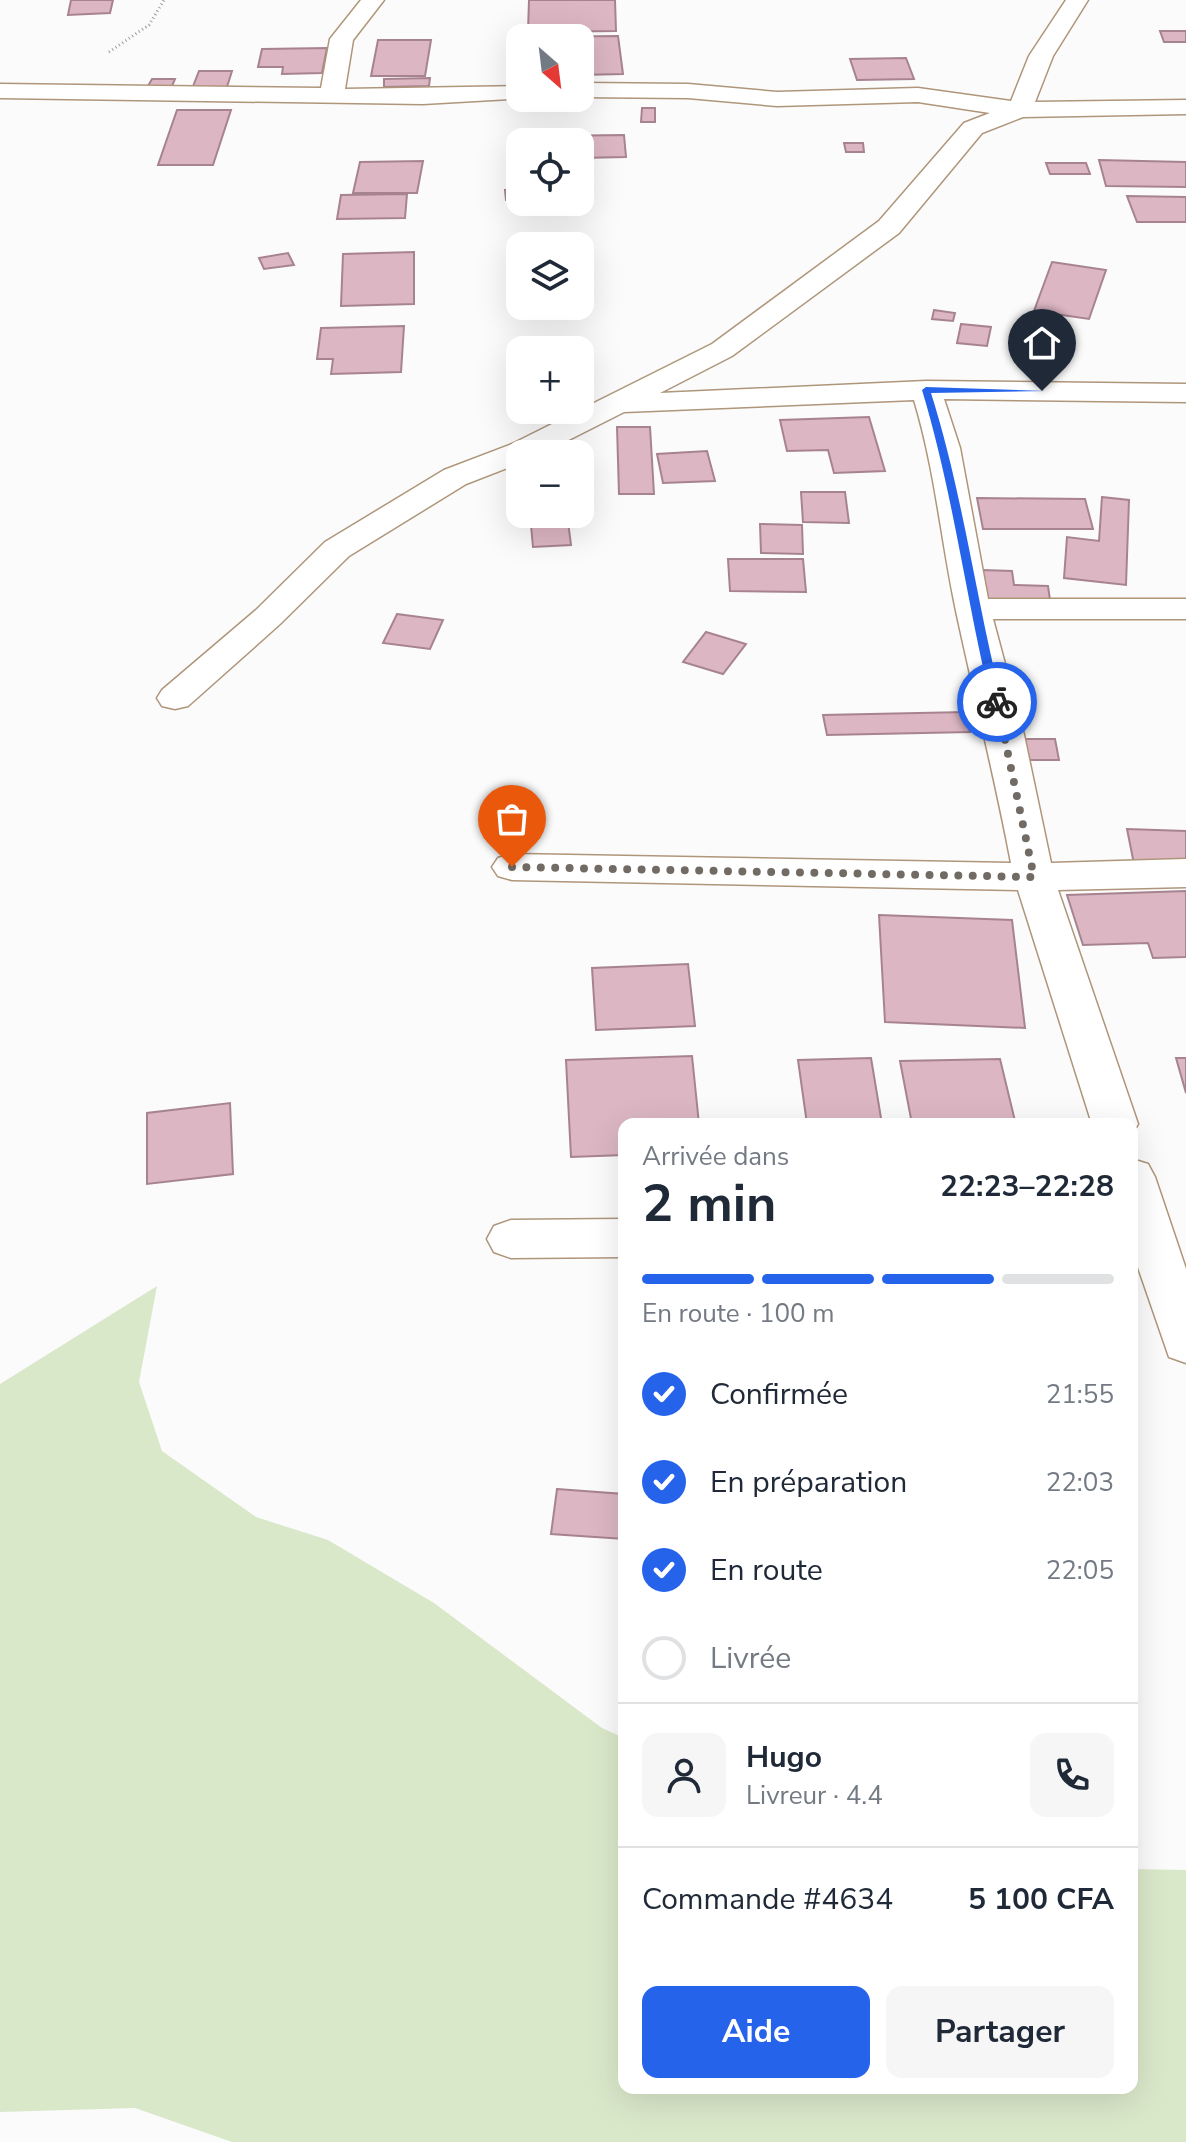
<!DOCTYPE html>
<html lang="fr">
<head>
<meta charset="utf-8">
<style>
	body { margin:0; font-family:"Nunito Sans",sans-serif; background:#f6f6f7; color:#1f2937; height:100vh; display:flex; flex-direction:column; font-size:30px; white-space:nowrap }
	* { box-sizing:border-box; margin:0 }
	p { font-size:26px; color:#747a83 }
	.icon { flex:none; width:44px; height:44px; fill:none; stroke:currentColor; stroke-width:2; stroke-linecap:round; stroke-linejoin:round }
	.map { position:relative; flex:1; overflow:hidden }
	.panel { position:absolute; left:618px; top:1118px; width:520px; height:976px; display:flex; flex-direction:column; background:#fff; border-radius:16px; box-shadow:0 8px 32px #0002 }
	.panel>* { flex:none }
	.needle { width:52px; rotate:152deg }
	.fabs { position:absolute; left:506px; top:24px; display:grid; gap:16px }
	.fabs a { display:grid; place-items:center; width:88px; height:88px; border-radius:16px; background:#fff; box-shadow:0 8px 32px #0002; font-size:40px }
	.pin { position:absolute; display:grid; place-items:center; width:68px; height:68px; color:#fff; margin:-82px -34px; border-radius:50% 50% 50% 0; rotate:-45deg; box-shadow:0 0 8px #0007 }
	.pin .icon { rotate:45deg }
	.courier { position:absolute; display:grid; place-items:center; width:80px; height:80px; margin:-40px; border:6px solid #2563eb; border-radius:50%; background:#fff; color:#222; box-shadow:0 2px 10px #0007 }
	.overview em { font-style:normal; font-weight:700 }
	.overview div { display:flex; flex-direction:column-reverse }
	.overview { display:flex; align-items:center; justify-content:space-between; height:136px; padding:0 24px }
	h1 { font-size:52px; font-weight:700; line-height:60px }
	.bar { display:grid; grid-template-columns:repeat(4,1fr); gap:12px 8px; align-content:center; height:96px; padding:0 24px }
	.bar i { height:10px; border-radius:6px; background:#e0e1e3 }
	.bar .on { background:#2563eb }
	.bar p { grid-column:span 4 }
	.line { display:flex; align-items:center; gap:20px; padding:0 24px; border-top:2px solid #e0e1e3 }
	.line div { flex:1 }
	.round { display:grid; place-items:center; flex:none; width:84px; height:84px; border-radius:16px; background:#f6f6f7 }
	ol { padding:0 24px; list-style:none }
	li { display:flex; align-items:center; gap:24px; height:88px }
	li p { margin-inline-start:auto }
	li .icon { padding:8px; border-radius:50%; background:#2563eb; color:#fff; stroke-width:4 }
	li:last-child { color:#747a83 }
	li i { width:44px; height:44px; border:4px solid #e0e1e3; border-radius:50% }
	.cta { display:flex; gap:16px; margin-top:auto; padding:16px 24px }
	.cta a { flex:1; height:92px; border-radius:16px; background:#2563eb; color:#fff; font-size:32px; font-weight:700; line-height:92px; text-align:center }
	.cta a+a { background:#f6f6f7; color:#1f2937 }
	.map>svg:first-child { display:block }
	.green { fill:#dae8ca }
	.building { fill:#dcb6c3; stroke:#a78390; stroke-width:2 }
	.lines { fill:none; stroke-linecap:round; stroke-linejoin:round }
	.street-casing { stroke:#af967b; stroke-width:3 }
	.path { stroke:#a09b97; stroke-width:3; stroke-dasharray:1 3; stroke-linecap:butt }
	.street { fill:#fff; fill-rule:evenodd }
	.route { fill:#2563eb }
	.done { stroke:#716b64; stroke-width:8; stroke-dasharray:0 14.4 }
</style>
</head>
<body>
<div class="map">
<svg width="1186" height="2142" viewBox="0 0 1186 2142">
	<rect width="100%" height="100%" fill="#fbfbfb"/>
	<polygon class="green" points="157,1286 139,1382 162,1451 256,1517 328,1540 434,1603 602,1728 624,1738 624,2088 1132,2088 1132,1869 1186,1870 1186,2142 232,2142 135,2108 0,2112 0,1384"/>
	<g class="building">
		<polygon points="71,0 113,0 110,13 68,15"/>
		<polygon points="529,0 615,0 616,31 528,32"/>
		<polygon points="1160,31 1186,31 1186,42 1164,42"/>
		<polygon points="618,36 623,74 580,75 580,38 527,37"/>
		<polygon points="378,40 431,40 425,76 371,76"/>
		<polygon points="327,48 322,73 282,74 283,67 258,67 262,49"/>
		<polygon points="906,58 914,79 857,80 850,59"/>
		<polygon points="199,71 232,71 226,90 192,89"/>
		<polygon points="430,78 429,86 384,87 384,79"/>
		<polygon points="152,79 175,79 172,86 148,86"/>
		<polygon points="642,108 655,108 655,122 641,122"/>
		<polygon points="177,110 231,110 213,165 158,165"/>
		<polygon points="624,135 626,157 580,158 580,142 546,142 546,136"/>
		<polygon points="844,143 863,143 864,152 846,152"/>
		<polygon points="1099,160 1186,162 1186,187 1106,186"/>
		<polygon points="423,161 417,193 353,193 360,162"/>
		<polygon points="1046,163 1086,163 1090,174 1050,174"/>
		<polygon points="520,189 520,199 506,200 505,190"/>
		<polygon points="407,194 405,218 337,219 341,195"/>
		<polygon points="1127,196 1186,197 1186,222 1137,222"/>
		<polygon points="414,252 414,304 341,306 343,254"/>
		<polygon points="288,253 294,265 264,269 259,258"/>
		<polygon points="1052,262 1106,270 1089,319 1034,311"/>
		<polygon points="934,310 955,313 953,321 932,319"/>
		<polygon points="961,324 991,327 987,346 957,343"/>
		<polygon points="404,326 401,372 331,374 333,359 317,359 321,328"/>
		<polygon points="869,417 885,471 834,473 828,450 787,451 780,420"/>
		<polygon points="617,427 650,427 654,494 619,494"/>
		<polygon points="707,451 715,481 663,483 657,454"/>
		<polygon points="801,492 845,492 849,523 803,522"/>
		<polygon points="1102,497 1129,500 1126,585 1064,578 1067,537 1099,541"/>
		<polygon points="977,498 1085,499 1093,529 983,529"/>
		<polygon points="530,514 567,514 571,545 533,547"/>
		<polygon points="760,524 802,525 803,554 761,553"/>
		<polygon points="728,559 803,559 806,592 730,591"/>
		<polygon points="982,570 1012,571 1014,585 1048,586 1050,600 985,599"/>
		<polygon points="397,614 443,620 430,649 383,643"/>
		<polygon points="706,632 746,644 723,674 683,662"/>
		<polygon points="966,712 970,732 827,735 823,715"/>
		<polygon points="1021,739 1055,739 1059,760 1025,760"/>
		<polygon points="1127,829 1186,831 1186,866 1134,864"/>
		<polygon points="1186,891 1186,957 1153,958 1148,943 1083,945 1067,895"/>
		<polygon points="879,915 1012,920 1025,1028 885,1022"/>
		<polygon points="688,964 695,1026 596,1030 592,968"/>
		<polygon points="692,1056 699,1124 624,1124 624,1155 571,1157 566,1060"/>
		<polygon points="871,1058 882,1124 807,1124 798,1060"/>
		<polygon points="1176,1058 1186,1058 1186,1093"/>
		<polygon points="1000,1059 1015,1121 912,1124 900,1061"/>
		<polygon points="230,1103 233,1174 147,1184 147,1113"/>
		<polygon points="557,1489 624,1494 624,1539 551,1534"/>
	</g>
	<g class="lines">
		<g class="street-casing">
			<g id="street">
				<polygon points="361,0 384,0 353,40 345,89 520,86 520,98 529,98 423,104 0,98 0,84 321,88 330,39"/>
				<path d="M1066,0H1088L1053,56L1035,102L1186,100V114L1023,117L982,133L899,233L732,356L660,393L926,381L1186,384V402L944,399L960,448L988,599H1186V619H993L1024,735L1051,863L1186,859V887L1058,890L1138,1124L1132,1134V1124H1092L1018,890L512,880L498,876L492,867L498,858L512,854L1011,863C995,778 974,695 956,611C941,540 935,469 914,400L624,412L541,454H520V463L466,484L349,556L280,624L188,706L175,709L162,706L157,698L162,690L256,610L325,542L444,470L512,444L712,344L879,221L964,123L990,113L918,102L777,106L688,98L580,97V83L688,84L777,92L918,88L1011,101L1029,56Z"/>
				<polygon points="1132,1159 1148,1164 1155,1177 1186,1269 1186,1363 1169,1357 1132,1250"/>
				<polygon points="624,1219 624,1257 511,1258 494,1252 487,1239 494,1226 511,1220"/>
			</g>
		</g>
		<polyline class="path" points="109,52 149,25 164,0"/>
		<use href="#street" class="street"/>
	</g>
	<path class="route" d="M926,387L1046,391L931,393C963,494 976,600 1002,702L997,706L991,702C966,599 953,492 922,390Z"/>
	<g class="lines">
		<polyline class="done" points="512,867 1034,877 997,702"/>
	</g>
</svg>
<div class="fabs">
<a><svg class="needle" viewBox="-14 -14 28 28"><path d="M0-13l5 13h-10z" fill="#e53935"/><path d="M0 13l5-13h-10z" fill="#747a83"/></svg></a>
<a><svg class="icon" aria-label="locate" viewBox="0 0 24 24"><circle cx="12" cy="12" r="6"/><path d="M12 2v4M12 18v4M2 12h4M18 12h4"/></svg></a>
<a><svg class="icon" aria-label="layers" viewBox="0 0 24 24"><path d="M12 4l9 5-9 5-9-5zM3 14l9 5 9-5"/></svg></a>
<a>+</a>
<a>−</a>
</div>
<div class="pin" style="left:512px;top:867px;background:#ea580c"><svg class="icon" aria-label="bag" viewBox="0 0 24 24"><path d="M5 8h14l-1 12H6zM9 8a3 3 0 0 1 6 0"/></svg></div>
<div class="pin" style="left:1042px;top:391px;background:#1f2937"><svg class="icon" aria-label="home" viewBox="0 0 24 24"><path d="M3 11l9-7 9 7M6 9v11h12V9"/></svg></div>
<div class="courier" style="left:997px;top:702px"><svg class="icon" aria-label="bike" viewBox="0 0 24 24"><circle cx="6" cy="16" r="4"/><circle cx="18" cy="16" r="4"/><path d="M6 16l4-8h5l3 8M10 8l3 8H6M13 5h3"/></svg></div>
<section class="panel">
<div class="overview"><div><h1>2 min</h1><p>Arrivée dans</p></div><em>22:23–22:28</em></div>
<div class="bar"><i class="on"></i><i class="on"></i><i class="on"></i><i></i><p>En route · 100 m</p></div>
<ol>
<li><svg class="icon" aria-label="check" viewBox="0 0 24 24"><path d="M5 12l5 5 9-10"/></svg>Confirmée<p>21:55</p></li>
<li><svg class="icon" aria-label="check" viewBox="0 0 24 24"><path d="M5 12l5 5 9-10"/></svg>En préparation<p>22:03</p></li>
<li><svg class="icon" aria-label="check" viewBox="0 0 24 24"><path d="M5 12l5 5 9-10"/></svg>En route<p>22:05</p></li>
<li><i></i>Livrée</li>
</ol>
<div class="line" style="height:144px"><a class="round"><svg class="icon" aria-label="person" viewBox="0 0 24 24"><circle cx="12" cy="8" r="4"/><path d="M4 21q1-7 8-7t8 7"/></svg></a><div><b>Hugo</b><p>Livreur · 4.4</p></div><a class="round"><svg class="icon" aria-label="phone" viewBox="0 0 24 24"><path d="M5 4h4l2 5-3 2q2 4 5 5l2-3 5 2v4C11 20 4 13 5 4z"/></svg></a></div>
<div class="line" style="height:104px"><div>Commande #4634</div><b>5 100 CFA</b></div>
<div class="cta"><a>Aide</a><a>Partager</a></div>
</section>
</div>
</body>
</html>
